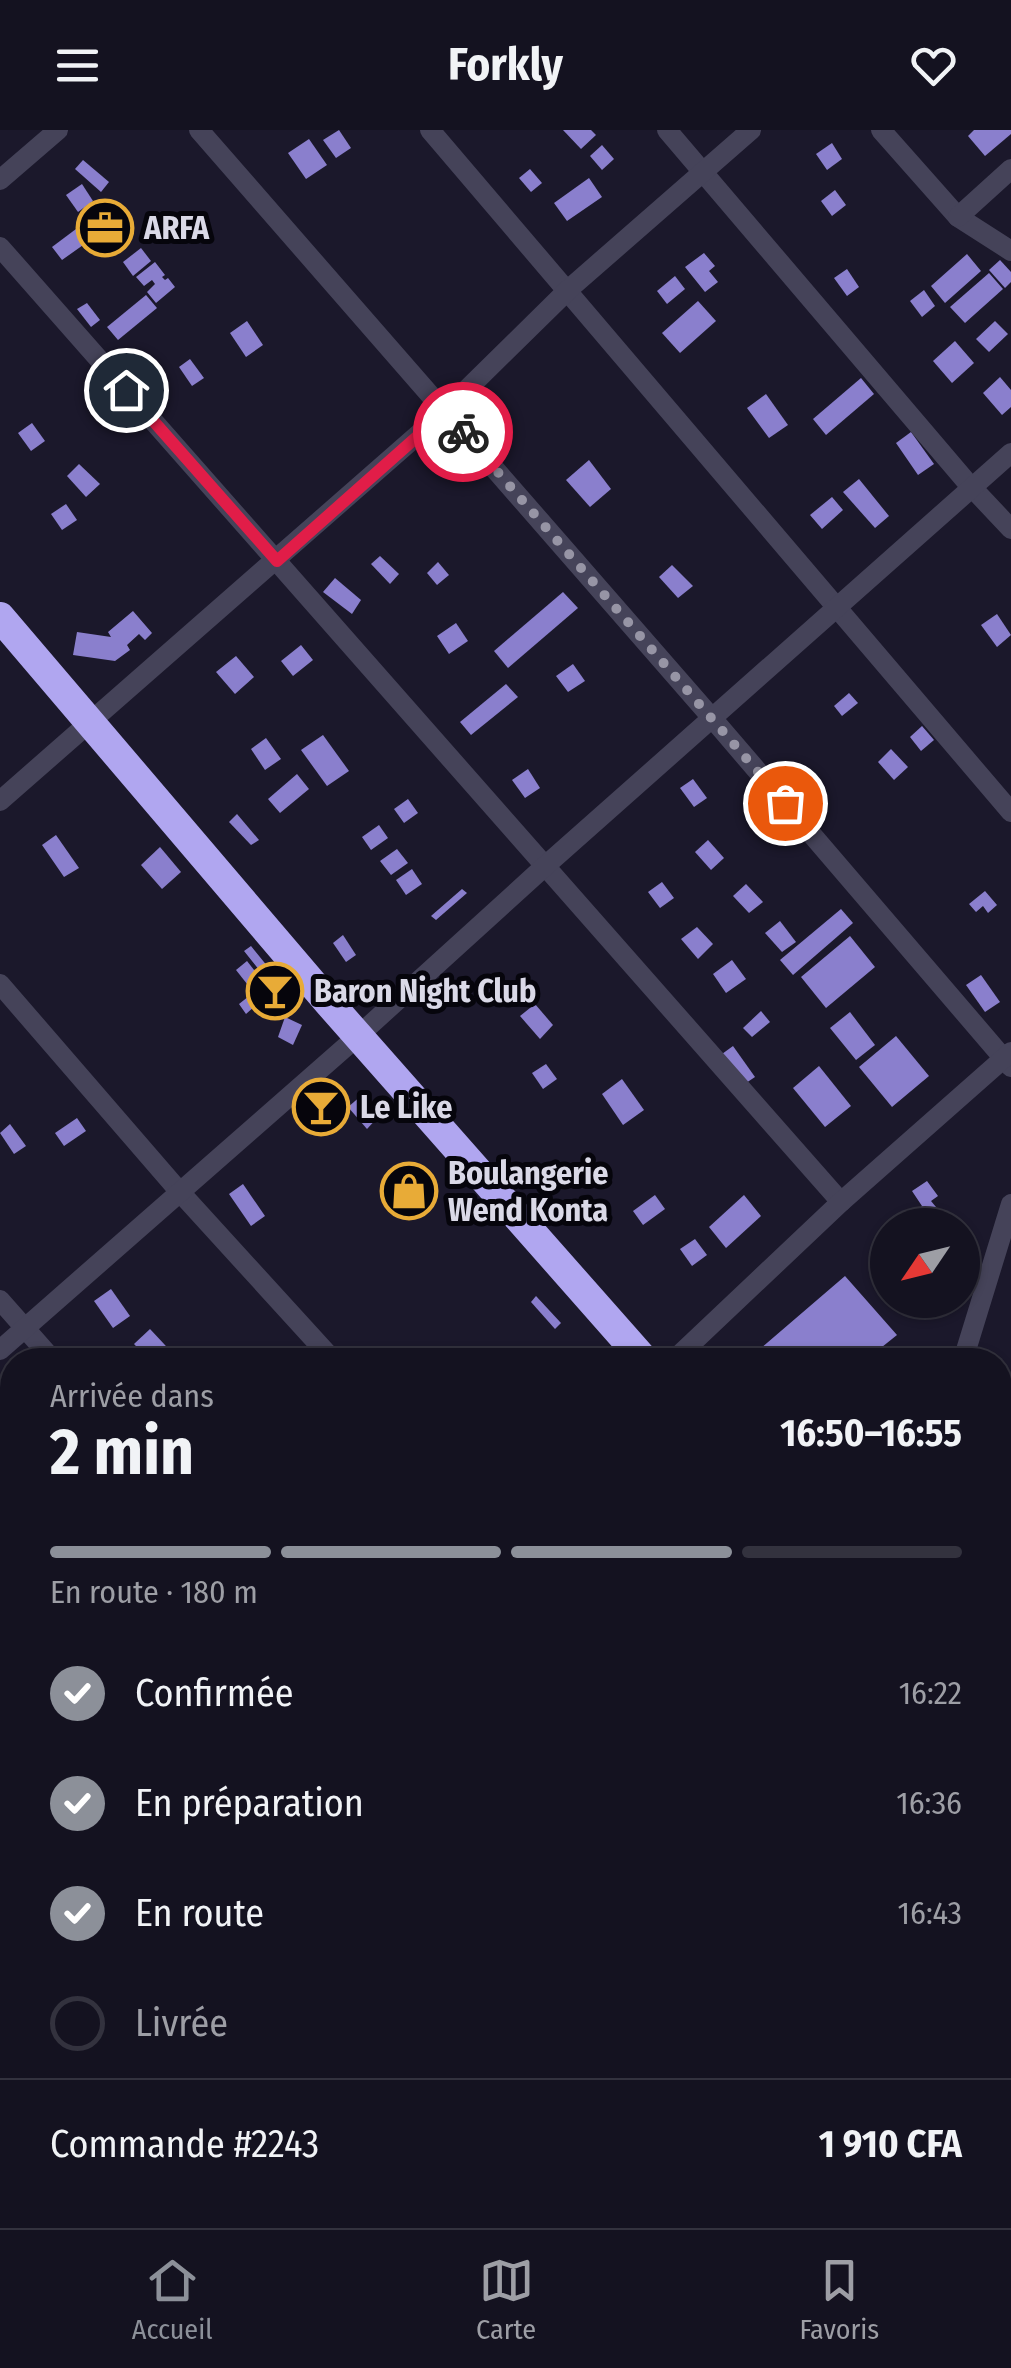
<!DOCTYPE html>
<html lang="fr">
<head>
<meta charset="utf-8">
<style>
	body { margin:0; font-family:"Fira Sans Condensed",sans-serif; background:#1d1b29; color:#f1f3f6; height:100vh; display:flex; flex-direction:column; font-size:38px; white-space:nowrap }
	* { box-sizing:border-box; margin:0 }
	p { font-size:32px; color:#9d9ea5 }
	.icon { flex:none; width:55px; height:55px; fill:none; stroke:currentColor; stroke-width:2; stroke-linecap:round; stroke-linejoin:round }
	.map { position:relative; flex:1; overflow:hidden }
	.drawer { position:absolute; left:0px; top:1218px; width:1012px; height:882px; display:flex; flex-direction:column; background:#141220; border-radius:40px 40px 0 0; box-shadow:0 2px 8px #0004,0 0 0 2px #33323e }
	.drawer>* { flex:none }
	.needle { width:65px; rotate:235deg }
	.controls { position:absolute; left:870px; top:1078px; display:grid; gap:20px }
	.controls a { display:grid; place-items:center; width:110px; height:110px; border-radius:50%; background:#141220; box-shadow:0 2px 8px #0004,0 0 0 2px #33323e; font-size:50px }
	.pin { position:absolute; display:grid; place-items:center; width:85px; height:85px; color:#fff; margin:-42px; border:5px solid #fff; border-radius:50%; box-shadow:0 2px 10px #0007 }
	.courier { position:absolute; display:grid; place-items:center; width:100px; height:100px; margin:-50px; border:8px solid #e11d48; border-radius:50%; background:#fff; color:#222; box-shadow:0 2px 12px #0007 }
	.head em { font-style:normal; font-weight:700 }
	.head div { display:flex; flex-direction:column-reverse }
	.head { display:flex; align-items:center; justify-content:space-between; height:170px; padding:0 50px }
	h1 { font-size:65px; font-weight:700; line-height:75px }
	.bar { display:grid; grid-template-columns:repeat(4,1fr); gap:15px 10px; align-content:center; height:120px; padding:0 50px }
	.bar i { height:12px; border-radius:8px; background:#33323e }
	.bar .on { background:#8c9099 }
	.bar p { grid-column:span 4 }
	.line { display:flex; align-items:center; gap:25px; padding:0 50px; border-top:2px solid #33323e }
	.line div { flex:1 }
	ol { padding:0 50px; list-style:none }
	li { display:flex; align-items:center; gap:30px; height:110px }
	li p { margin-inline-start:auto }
	li .icon { padding:10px; border-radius:50%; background:#8c9099; color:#fff; stroke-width:4 }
	li:last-child { color:#9d9ea5 }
	li i { width:55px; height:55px; border:5px solid #33323e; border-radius:50% }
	header { display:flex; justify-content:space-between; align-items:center; height:130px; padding:0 50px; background:#141220; font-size:45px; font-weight:700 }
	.dock { display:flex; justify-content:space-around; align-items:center; height:140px; border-top:2px solid #33323e; background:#141220; font-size:28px; color:#9d9ea5 }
	.dock a { display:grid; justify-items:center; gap:5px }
	.dock .on { color:#8c9099 }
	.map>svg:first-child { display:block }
	.building { fill:#8a7fcd }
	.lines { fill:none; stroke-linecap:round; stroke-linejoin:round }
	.minor { stroke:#454359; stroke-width:20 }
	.highway { stroke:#b0a6f0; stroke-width:30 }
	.done { stroke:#9795a5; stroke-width:10; stroke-dasharray:0 18 }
	.route { stroke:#e11d48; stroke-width:12 }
	.labels { text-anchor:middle; stroke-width:10; stroke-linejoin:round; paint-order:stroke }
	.poi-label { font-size:32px; font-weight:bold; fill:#dad9e7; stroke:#06050c; text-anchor:start }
</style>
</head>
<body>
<header><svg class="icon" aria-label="menu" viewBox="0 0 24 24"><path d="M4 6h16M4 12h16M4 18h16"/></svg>Forkly<svg class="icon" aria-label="heart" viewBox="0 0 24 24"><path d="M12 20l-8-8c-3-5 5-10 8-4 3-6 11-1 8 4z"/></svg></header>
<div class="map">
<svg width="1011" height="2098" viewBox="0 0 1011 2098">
	<rect width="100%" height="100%" fill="#1b182b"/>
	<g class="building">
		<polygon points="339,0 351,18 336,28 323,10"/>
		<polygon points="563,0 591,0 596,5 581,19"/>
		<polygon points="974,0 1011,0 1011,4 985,26 968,6"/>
		<polygon points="309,9 327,35 306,49 288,23"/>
		<polygon points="832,13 842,29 827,40 816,24"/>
		<polygon points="602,15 614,29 602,40 590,26"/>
		<polygon points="83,30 109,52 101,62 75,39"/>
		<polygon points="530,39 542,53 531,62 519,48"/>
		<polygon points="589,48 602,67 567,91 554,73"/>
		<polygon points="82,54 93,71 78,82 66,65"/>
		<polygon points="835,60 846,75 832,86 821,71"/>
		<polygon points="105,78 124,102 105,118 86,95"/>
		<polygon points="76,99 86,113 62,130 52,117"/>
		<polygon points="141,118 151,131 133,146 123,132"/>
		<polygon points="704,123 715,136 709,141 718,152 705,162 685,137"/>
		<polygon points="967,124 981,141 945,173 931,156"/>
		<polygon points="1000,130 1011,142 1011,152 1005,158 989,140"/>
		<polygon points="155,132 165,145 162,147 165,150 168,148 175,157 156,173 147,162 155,154 152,150 144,156 136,147"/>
		<polygon points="847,139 859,157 847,166 834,148"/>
		<polygon points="989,143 1003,159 965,193 950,177"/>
		<polygon points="675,146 685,159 667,174 657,161"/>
		<polygon points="924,160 935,176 922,187 910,171"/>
		<polygon points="146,165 157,178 118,210 107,197"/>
		<polygon points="698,171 716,191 680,223 662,203"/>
		<polygon points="87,173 100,190 91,197 77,179"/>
		<polygon points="247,191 263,215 246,227 230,203"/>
		<polygon points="995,191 1008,204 989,222 976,209"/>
		<polygon points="955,211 974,233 952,253 933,231"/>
		<polygon points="190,229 204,248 192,256 179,237"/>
		<polygon points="1000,247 1011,260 1011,277 1002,285 983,263"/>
		<polygon points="861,248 874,264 826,305 813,289"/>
		<polygon points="766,264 788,295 769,308 747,278"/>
		<polygon points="32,293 45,311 31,321 18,303"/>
		<polygon points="911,302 934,334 918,345 896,313"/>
		<polygon points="589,330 611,359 590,377 566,350"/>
		<polygon points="79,334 100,354 86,367 67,346"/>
		<polygon points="859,349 889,386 875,398 843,362"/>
		<polygon points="832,367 843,380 822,399 810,385"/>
		<polygon points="66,374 77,390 62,400 51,384"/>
		<polygon points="380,426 399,444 390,454 371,434"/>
		<polygon points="438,432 449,445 437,455 427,443"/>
		<polygon points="672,435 693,456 678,468 659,447"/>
		<polygon points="335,448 361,470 352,484 323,462"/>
		<polygon points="563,462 578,478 508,538 494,521"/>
		<polygon points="133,481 152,503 145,510 139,504 127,515 130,520 115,531 73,525 77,502 111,507 108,502"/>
		<polygon points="997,484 1011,505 997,517 981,495"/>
		<polygon points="456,493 468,511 449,524 437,506"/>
		<polygon points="301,515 313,530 293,546 281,531"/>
		<polygon points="236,526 254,547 235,564 216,542"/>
		<polygon points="573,534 585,551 568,562 556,546"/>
		<polygon points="506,554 518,567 471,605 460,592"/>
		<polygon points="849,563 858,573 842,586 834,576"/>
		<polygon points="922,596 934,610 921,621 910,607"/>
		<polygon points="323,605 349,641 327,656 301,620"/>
		<polygon points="266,608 281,629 265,640 251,619"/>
		<polygon points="891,619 908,637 894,650 878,632"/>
		<polygon points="528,639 540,658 525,668 512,650"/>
		<polygon points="297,644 309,659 280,683 268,669"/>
		<polygon points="693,649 707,668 694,677 680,658"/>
		<polygon points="408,669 418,683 404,693 394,679"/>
		<polygon points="237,684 259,710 251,715 229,692"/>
		<polygon points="379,695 388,708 371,720 362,707"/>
		<polygon points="56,705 79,738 64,747 42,715"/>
		<polygon points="708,710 724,728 711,740 695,722"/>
		<polygon points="160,717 181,742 162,759 141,735"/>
		<polygon points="397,719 408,733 391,745 380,731"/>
		<polygon points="412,739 422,754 406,765 396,750"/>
		<polygon points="662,752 674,768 660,778 648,762"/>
		<polygon points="746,754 763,772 749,783 733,766"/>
		<polygon points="462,759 467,763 436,790 431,786"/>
		<polygon points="985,761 997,775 988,783 983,776 976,782 969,774"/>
		<polygon points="841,779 853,793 793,845 780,830"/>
		<polygon points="780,791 796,812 782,822 765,803"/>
		<polygon points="697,797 713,814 698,829 681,809"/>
		<polygon points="343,805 356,825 346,832 333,813"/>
		<polygon points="850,806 875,837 826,878 801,847"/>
		<polygon points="251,816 294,869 280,878 274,870 260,882 255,876 246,884 239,874 268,851 244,821"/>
		<polygon points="732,830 746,849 726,863 713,844"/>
		<polygon points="247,831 262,850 251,859 236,840"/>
		<polygon points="981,845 1000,872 985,882 966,855"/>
		<polygon points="535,874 553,895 540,909 520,886"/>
		<polygon points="761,881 770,892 752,907 743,898"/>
		<polygon points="850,882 875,915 856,930 830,898"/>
		<polygon points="285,887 302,895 293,915 278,907"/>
		<polygon points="896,906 929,946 892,977 859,937"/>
		<polygon points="733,916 755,947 743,955 722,924"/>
		<polygon points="546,934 557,949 543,959 532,943"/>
		<polygon points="819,936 851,976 825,997 793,958"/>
		<polygon points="622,949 644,980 623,995 602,964"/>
		<polygon points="361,966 379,986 367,999 348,977"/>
		<polygon points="77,988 86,1001 64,1016 55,1003"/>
		<polygon points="10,994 26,1016 14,1024 0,1003"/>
		<polygon points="927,1051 938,1066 931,1071 951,1095 916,1095 909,1087 922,1076 912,1061"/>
		<polygon points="243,1054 265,1086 251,1096 229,1064"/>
		<polygon points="655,1065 665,1079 643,1095 633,1081"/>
		<polygon points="744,1065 761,1086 726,1118 709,1097"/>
		<polygon points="695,1109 707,1125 692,1136 680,1119"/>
		<polygon points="845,1146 897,1205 867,1229 861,1223 853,1230 747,1230"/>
		<polygon points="111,1159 130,1186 113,1198 94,1171"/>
		<polygon points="536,1166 561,1193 555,1199 531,1172"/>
		<polygon points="150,1199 179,1230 149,1230 134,1214"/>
		<polygon points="12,1738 12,1767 4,1774 0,1769 0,1748"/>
		<polygon points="296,2088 351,2088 338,2098 284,2098"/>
	</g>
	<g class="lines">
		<g class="minor">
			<polyline points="199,0 712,588 1011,937"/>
			<polyline points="430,0 1011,682"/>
			<polyline points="667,0 965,350 1011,399"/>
			<polyline points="881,0 958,87 1011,121"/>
			<polyline points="0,50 58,0"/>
			<polyline points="958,87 1011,39"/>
			<polyline points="0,117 841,1072"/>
			<polyline points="0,671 445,281 569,159 751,0"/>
			<polyline points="0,854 179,1061 333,1230"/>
			<polyline points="0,1170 53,1230"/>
			<polyline points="0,1220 358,906 544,737 1011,323"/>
			<polyline points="674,1230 841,1072 1011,922"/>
			<polyline points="963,1230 1011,1074"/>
			<polyline points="1000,1260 1011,1273"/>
			<polyline points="0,1823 12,1811"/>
			<polyline points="0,1849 12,1864"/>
			<polyline points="1000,1934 1011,1924"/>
			<polyline points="1000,1994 1011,2006"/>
			<polyline points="210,2088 219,2098"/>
			<polyline points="500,2088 509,2098"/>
			<polyline points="788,2088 797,2098"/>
			<polyline points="695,2098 698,2088"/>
			<polyline points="811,2098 823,2088"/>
		</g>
		<g class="highway">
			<polyline points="0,487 329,873 644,1230"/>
			<polyline points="1000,1635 1011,1648"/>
		</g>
	</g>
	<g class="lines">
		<polyline class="done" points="463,302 785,673"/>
		<polyline class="route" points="126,260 277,431 446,281 463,302"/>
	</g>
	<defs>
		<g id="office-ring" transform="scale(2.875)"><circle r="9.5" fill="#06050c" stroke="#e8ab37" stroke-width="1.5"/><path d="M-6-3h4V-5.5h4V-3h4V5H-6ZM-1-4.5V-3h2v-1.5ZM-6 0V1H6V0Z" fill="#e8ab37"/></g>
		<g id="bar-ring" transform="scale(2.875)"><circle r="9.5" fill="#06050c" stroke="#e8ab37" stroke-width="1.5"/><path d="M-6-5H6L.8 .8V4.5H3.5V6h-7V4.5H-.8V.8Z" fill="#e8ab37"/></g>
		<g id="shop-ring" transform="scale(2.875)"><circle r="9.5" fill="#06050c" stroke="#e8ab37" stroke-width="1.5"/><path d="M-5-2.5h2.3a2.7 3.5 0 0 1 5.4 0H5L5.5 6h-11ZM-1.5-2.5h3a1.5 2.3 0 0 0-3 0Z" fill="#e8ab37"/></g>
	</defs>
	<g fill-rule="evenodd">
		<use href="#office-ring" x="105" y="98"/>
		<use href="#bar-ring" x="275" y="861"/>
		<use href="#bar-ring" x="321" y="977"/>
		<use href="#shop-ring" x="409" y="1061"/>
	</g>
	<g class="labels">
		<g class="poi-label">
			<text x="144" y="109">ARFA</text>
			<text x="314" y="872">Baron Night Club</text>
			<text x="360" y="988">Le Like</text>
			<text x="448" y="1054">Boulangerie<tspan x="448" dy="37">Wend Konta</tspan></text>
		</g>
	</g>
</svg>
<div class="controls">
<a><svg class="needle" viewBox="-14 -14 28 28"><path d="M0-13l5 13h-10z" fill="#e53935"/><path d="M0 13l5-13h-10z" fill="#9d9ea5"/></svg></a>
</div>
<div class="pin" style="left:785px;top:673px;background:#ea580c"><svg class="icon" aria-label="bag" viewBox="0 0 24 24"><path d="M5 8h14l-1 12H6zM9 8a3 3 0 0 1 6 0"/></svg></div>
<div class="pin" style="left:126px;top:260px;background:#1f2937"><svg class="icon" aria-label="home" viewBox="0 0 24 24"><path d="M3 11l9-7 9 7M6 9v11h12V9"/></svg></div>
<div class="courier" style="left:463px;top:302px"><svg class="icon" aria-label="bike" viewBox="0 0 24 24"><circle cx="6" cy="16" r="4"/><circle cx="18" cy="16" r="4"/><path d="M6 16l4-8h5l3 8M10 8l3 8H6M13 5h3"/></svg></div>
<section class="drawer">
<div class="head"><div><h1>2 min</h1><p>Arrivée dans</p></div><em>16:50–16:55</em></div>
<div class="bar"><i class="on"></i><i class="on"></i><i class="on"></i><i></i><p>En route · 180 m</p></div>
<ol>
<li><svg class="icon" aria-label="check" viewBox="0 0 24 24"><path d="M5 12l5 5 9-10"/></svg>Confirmée<p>16:22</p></li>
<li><svg class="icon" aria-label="check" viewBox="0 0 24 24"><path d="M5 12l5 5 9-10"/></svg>En préparation<p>16:36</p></li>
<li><svg class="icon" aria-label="check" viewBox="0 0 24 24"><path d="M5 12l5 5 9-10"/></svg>En route<p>16:43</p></li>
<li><i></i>Livrée</li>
</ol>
<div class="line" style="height:130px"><div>Commande #2243</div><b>1 910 CFA</b></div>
</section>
</div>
<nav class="dock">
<a class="on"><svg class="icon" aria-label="home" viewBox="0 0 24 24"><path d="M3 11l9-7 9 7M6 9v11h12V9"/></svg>Accueil</a>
<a><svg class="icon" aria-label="map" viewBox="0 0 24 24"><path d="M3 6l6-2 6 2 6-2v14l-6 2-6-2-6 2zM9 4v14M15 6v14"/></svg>Carte</a>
<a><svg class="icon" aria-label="saved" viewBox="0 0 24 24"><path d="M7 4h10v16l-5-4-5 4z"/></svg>Favoris</a>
</nav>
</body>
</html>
